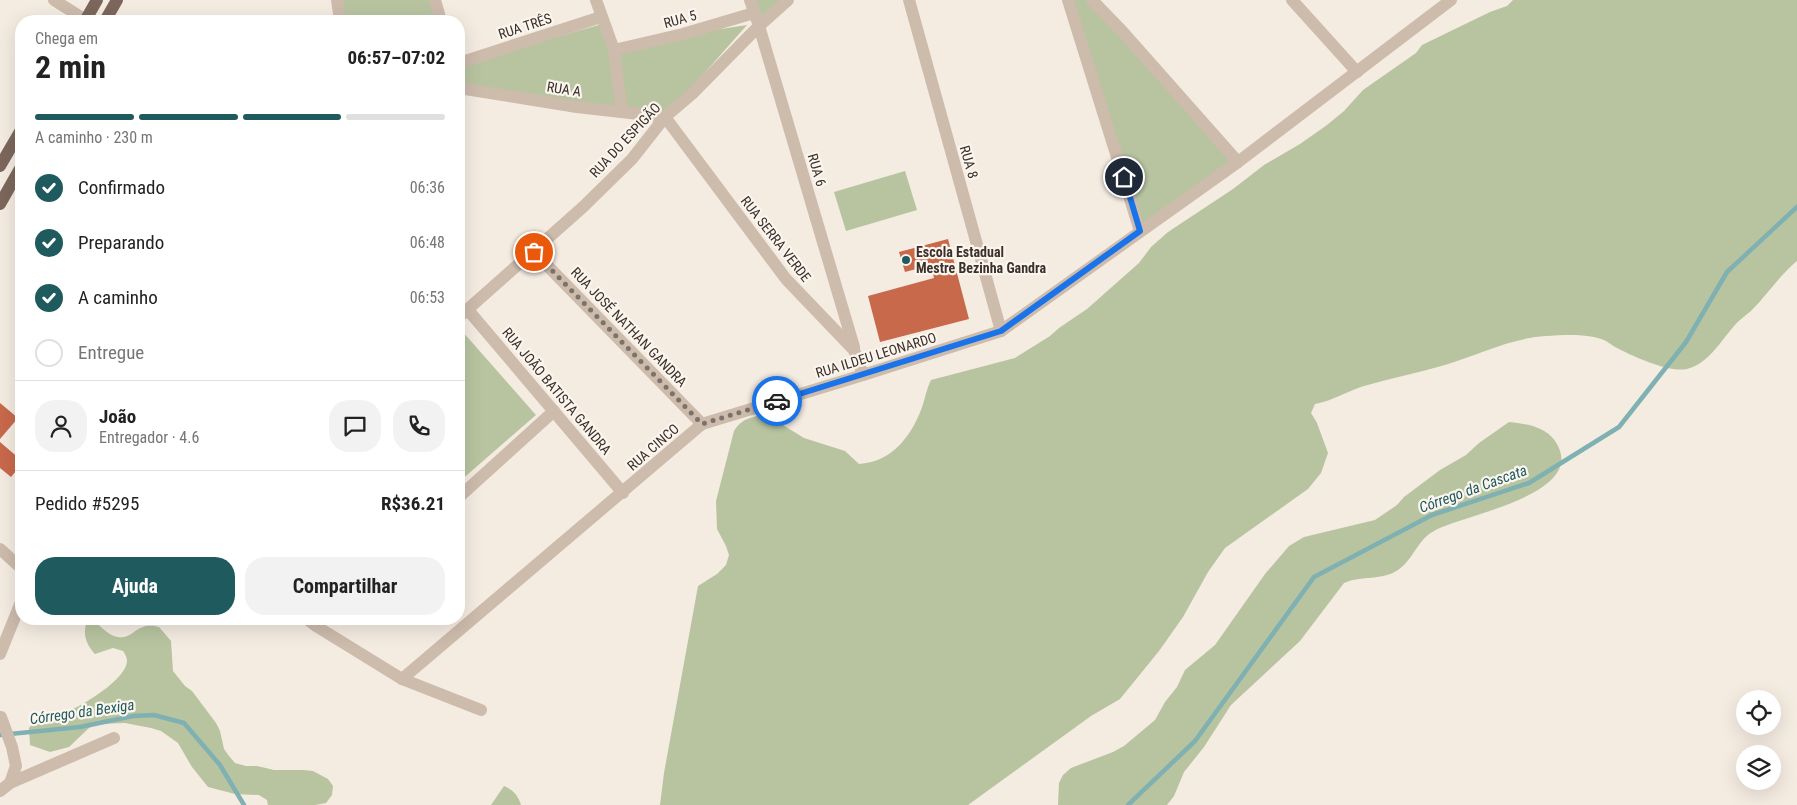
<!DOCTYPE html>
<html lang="pt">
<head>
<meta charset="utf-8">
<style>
	body { margin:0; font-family:"Roboto Condensed",sans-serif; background:#f2f2f2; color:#222; height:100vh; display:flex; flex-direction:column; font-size:19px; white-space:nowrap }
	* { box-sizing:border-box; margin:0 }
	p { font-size:16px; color:#767676 }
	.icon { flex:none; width:28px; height:28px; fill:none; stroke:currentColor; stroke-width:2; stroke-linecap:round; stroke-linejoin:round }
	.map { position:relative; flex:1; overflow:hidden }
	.drawer { position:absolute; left:15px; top:15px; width:450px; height:610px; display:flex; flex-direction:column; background:#fff; border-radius:20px; box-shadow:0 5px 20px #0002 }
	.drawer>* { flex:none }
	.fabs { position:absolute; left:1736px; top:690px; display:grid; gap:10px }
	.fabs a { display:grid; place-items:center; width:45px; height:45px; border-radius:50%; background:#fff; box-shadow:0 5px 20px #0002; font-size:25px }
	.pin { position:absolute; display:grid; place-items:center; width:42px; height:42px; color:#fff; margin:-21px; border:2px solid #fff; border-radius:50%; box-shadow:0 1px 5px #0007 }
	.courier { position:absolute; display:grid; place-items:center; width:50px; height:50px; margin:-25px; border:4px solid #1a73e8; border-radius:50%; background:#fff; color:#222; box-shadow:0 1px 6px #0007 }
	.overview em { font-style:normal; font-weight:700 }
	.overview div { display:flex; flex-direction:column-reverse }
	.overview { display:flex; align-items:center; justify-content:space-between; height:85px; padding:0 20px }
	h1 { font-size:32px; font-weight:700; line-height:38px }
	.bar { display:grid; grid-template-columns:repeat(4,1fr); gap:8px 5px; align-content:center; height:60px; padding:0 20px }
	.bar i { height:6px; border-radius:4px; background:#e0e0e0 }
	.bar .active { background:#1f5a5e }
	.bar p { grid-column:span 4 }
	.line { display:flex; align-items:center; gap:12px; padding:0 20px; border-top:1px solid #e0e0e0 }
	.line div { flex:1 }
	.round { display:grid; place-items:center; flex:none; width:52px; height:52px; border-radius:20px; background:#f2f2f2 }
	ol { padding:0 20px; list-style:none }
	li { display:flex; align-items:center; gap:15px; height:55px }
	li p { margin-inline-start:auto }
	li .icon { padding:5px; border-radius:50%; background:#1f5a5e; color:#fff; stroke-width:4 }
	li:last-child { color:#767676 }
	li i { width:28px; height:28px; border:2px solid #e0e0e0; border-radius:50% }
	.cta { display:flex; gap:10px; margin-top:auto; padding:10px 20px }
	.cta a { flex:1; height:58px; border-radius:20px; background:#1f5a5e; color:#fff; font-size:20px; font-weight:700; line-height:58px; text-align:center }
	.cta a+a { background:#f2f2f2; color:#222 }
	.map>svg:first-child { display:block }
	.green { fill:#b8c4a0 }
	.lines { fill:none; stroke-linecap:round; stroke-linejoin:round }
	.stream { stroke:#7fb0b2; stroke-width:4.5 }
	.building { fill:#c8694b }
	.minor { stroke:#cdbbac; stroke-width:12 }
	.major { stroke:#7d675c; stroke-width:12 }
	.done { stroke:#7c716b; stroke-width:5; stroke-dasharray:0 9 }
	.route { stroke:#1a73e8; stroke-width:6 }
	.poi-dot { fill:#1f5a5e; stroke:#fbf5ee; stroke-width:2 }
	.labels { text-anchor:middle; stroke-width:4.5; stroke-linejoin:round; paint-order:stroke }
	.street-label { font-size:14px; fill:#3b302b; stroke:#fbf5ee }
	.poi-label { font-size:14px; font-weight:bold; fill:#3b302b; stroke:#fbf5ee; text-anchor:start }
	.water-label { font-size:15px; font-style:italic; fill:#1f5a5e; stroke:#fbf5ee }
</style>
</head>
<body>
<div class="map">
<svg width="1797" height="805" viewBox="0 0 1797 805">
	<rect width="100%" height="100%" fill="#f4ebe1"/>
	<g class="green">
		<polygon points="342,0 432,0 437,21 345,21"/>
		<polygon points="752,0 784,0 759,22"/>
		<polygon points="1072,0 1086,0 1119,30 1234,162 1140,226"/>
		<path d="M1513,0H1797V261C1779,276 1767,295 1751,311C1745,316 1739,320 1734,326C1721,341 1708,364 1687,369C1669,373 1632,356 1615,347C1612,345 1609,343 1606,341C1589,333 1564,335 1546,336C1511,338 1478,355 1445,365C1418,373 1391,378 1364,386C1348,391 1332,401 1315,404L1311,413L1317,423L1328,453L1321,473L1308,489L1225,548L1208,572L1183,617L1159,651L1120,699L1091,716L968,805H660L664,773L698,586L717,574L726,565L729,555L726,546L717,529L716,501L734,431C742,418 751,418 765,414L804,438L845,451L859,464C891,462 910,438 921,410C925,400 926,390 931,380L1015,358L1050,336L1059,328L1087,309L1139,263L1151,247L1168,232L1233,189L1264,165L1300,144L1327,125L1344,111L1363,90L1416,53L1422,45L1490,12L1507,6Z"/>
		<polygon points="602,24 609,45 619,110 459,83 459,65"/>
		<polygon points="747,25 693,86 666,113 622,106 617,53 682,35"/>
		<polygon points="905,171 917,210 846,231 834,192"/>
		<polygon points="462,331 536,415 459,482 459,334"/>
		<path d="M1509,422C1528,424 1549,427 1558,446C1583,496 1461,515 1434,531C1418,539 1413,560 1398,570C1382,581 1362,575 1344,583L1300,641L1231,705L1204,747L1184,772L1174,796L1167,805H1058L1059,783L1063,775L1071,768L1113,752L1124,746L1155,720L1165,702L1177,687L1185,670L1215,645L1265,574L1289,546L1304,537L1375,520L1397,505L1404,497L1440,470L1466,455L1479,443Z"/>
		<path d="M88,619C100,622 105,635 118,637C130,639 133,630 143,627C149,625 154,626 159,627L171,641L173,671L185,686L192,691L216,723L220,731L224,749L229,756L235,763L246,766H257L274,770H304L313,771L328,779L333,786L332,795L326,803L315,805H268L267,800L259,795L235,794L208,787L192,767L178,743L161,731L151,728L125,723L98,724L89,728L69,747L50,752L30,745L29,728C40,714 61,714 77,707C91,700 127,677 127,661C127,657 125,654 123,651L113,648L95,654C85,643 82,632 88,619Z"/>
		<path d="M504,786C513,790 518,795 521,805H491Z"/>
	</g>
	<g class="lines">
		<g class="stream">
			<polyline points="0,735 80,727 133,716 154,715 184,723 220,765 244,805"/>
			<polyline points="1128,805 1195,741 1314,577 1432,515 1529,483 1619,427 1686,342 1727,272 1797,207"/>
		</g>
	</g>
	<g class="building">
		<polygon points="948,239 969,319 880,342 868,296 934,278 931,265 905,272 899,252"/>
		<polygon points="0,403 18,418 0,439"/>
		<polygon points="0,442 21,460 21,476 16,471 11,477 0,468"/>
	</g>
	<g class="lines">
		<g class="minor">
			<polyline points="54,0 87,21"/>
			<polyline points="337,0 340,21"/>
			<polyline points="435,0 441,21"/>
			<polyline points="596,0 614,50 622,112"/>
			<polyline points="750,0 759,26 854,347"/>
			<polyline points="909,0 1001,331"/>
			<polyline points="1068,0 1140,231"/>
			<polyline points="1092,0 1122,31 1238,162"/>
			<polyline points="1292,0 1357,72"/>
			<polyline points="614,50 683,34 754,13"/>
			<polyline points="459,63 601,17"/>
			<polyline points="459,88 577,107 665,117 786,279 854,350 863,375"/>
			<polyline points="534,252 702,424"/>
			<polyline points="468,310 623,493"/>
			<polyline points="459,317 583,207 632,159 665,117 692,94 759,26 788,0"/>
			<polyline points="459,497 554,411"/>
			<polyline points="0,549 21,568"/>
			<polyline points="307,619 316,626 402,679 481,710"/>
			<polyline points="0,654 21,602"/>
			<polyline points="402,679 702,424 863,375 1001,331 1238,162 1451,0"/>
			<polyline points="1,717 12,747 16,766 10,783"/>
			<polyline points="0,791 10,783 114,738"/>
		</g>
		<g class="major">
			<polyline points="85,21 97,0"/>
			<polyline points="105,21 117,0"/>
			<polyline points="0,166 21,130"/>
			<polyline points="0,204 21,167"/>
		</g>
	</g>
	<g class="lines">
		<polyline class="done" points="534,252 702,424 777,401"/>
		<polyline class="route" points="777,401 1001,331 1140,231 1124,177"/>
	</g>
	<circle class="poi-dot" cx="906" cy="260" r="5"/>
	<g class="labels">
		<g class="street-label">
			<text transform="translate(680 19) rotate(-15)" y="5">RUA 5</text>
			<text transform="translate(525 26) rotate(-18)" y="5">RUA TRÊS</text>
			<text transform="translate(564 89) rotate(9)" y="5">RUA A</text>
			<text transform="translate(625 140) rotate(-47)" y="5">RUA DO ESPIGÃO</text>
			<text transform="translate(969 162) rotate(74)" y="5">RUA 8</text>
			<text transform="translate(817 170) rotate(74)" y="5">RUA 6</text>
			<text transform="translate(776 239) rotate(52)" y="5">RUA SERRA VERDE</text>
			<text transform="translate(629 327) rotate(46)" y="5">RUA JOSÉ NATHAN GANDRA</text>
			<text transform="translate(876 355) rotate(-17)" y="5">RUA ILDEU LEONARDO</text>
			<text transform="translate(557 391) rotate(50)" y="5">RUA JOÃO BATISTA GANDRA</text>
			<text transform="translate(653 447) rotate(-41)" y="5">RUA CINCO</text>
		</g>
		<g class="poi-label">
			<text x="916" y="257">Escola Estadual<tspan x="916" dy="16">Mestre Bezinha Gandra</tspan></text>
		</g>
		<g class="water-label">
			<text transform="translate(1473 489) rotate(-20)" y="5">Córrego da Cascata</text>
			<text transform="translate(82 712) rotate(-8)" y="5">Córrego da Bexiga</text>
		</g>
	</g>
</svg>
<div class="fabs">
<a><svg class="icon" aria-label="locate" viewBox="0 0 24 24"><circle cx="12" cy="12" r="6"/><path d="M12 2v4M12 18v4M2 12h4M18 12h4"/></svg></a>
<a><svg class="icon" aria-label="layers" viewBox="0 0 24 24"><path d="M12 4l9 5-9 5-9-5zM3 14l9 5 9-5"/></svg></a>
</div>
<div class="pin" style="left:534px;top:252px;background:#ea580c"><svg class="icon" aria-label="bag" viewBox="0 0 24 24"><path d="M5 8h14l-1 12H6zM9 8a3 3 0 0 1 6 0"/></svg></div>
<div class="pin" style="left:1124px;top:177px;background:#1f2937"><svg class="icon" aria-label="home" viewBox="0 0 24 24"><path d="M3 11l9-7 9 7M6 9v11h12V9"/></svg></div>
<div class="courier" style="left:777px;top:401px"><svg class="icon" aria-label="car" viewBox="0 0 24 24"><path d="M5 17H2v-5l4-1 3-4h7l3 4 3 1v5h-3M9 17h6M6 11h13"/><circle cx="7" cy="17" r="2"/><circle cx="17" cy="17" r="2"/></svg></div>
<section class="drawer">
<div class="overview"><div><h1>2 min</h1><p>Chega em</p></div><em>06:57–07:02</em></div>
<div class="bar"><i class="active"></i><i class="active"></i><i class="active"></i><i></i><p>A caminho · 230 m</p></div>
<ol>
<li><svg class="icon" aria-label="check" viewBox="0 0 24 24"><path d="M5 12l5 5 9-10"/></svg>Confirmado<p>06:36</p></li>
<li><svg class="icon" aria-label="check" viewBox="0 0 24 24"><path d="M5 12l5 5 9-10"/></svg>Preparando<p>06:48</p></li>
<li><svg class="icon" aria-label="check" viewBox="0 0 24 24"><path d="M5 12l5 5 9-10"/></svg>A caminho<p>06:53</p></li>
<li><i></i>Entregue</li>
</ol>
<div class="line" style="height:90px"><a class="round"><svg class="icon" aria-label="person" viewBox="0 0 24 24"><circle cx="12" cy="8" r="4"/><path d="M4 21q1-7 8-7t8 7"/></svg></a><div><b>João</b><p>Entregador · 4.6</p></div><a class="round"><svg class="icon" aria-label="chat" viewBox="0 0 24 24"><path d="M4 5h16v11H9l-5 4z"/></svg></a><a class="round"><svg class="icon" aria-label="phone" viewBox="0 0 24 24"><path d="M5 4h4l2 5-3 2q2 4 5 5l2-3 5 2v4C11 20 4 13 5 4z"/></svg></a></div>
<div class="line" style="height:65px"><div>Pedido #5295</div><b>R$36.21</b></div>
<div class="cta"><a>Ajuda</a><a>Compartilhar</a></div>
</section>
</div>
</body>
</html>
